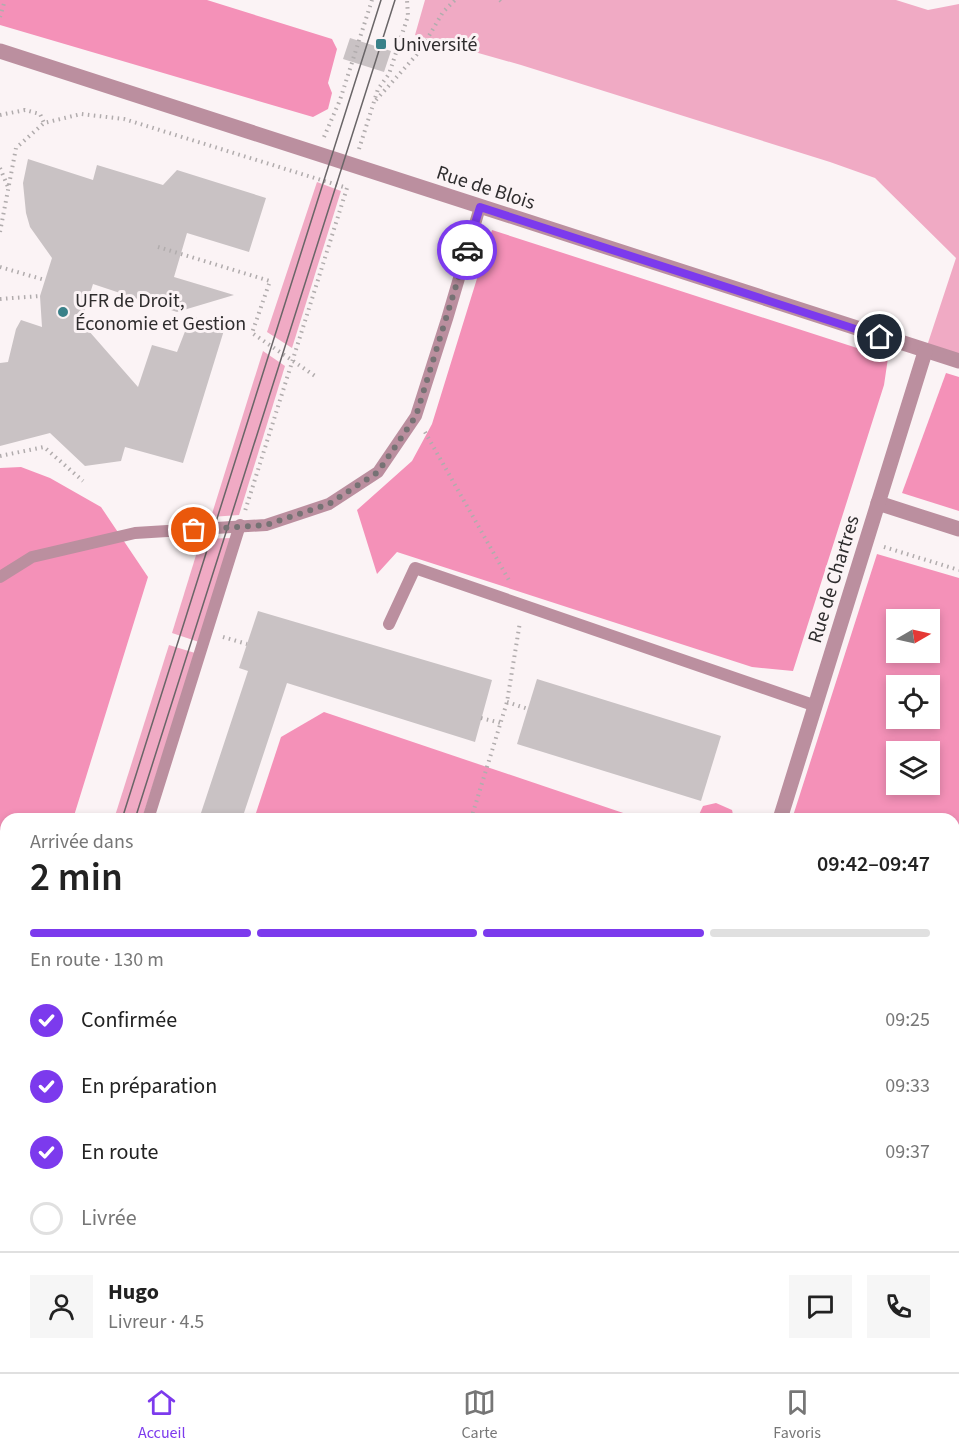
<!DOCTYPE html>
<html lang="fr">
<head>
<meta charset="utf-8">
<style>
	body { margin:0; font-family:"Source Sans 3",sans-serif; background:#f6f6f6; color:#222; height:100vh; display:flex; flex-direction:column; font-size:22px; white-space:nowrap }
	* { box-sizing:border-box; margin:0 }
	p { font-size:20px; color:#767676 }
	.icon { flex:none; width:33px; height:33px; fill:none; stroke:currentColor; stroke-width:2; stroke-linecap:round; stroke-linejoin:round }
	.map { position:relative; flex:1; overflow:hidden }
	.drawer { position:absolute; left:0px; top:813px; width:960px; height:560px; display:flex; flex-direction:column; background:#fff; border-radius:18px 18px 0 0; box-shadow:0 3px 9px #0003 }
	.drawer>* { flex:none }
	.needle { width:39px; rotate:81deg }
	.buttons { position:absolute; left:886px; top:609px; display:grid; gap:12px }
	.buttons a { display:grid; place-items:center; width:54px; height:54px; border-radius:0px; background:#fff; box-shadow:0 3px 9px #0003; font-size:30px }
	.pin { position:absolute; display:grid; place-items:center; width:51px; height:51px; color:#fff; margin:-26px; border:3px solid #fff; border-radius:50%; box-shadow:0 2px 6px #0007 }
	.courier { position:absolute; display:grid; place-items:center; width:60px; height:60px; margin:-30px; border:4px solid #7c3aed; border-radius:50%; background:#fff; color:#222; box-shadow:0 2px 8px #0007 }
	.overview em { font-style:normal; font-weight:600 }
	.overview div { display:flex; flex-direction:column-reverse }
	.overview { display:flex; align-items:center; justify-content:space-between; height:102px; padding:0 30px }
	h1 { font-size:39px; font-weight:600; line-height:45px }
	.bar { display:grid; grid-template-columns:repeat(4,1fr); gap:9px 6px; align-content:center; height:72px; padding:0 30px }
	.bar i { height:8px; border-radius:4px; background:#e0e0e0 }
	.bar .active { background:#7c3aed }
	.bar p { grid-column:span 4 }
	.line { display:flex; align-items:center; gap:15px; padding:0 30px; border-top:2px solid #e0e0e0 }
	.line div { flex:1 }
	.round { display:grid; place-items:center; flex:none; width:63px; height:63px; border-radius:0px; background:#f6f6f6 }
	ol { padding:0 30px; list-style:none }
	li { display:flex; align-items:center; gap:18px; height:66px }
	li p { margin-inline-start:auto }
	li .icon { padding:6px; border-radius:50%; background:#7c3aed; color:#fff; stroke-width:4 }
	li:last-child { color:#767676 }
	li i { width:33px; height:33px; border:3px solid #e0e0e0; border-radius:50% }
	.menu { display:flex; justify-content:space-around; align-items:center; height:84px; border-top:2px solid #e0e0e0; background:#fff; font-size:16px; color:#767676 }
	.menu a { display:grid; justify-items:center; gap:3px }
	.menu .active { color:#7c3aed }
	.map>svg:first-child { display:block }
	.green { fill:#f0aac4 }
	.forest { fill:#f491b8; fill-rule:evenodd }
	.building { fill:#c9c2c4 }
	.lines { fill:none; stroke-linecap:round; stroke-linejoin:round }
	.path { stroke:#b1acad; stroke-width:4; stroke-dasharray:1.5 4.5; stroke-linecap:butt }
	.lane { stroke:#bb8f9f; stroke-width:12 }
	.street { stroke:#bb8f9f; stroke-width:15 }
	.secondary { stroke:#9c5e76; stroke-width:15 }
	.tram { stroke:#696567; stroke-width:1.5 }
	.done { stroke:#767274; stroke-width:6; stroke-dasharray:0 10.8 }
	.route { stroke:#7c3aed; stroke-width:8 }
	.poi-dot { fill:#3a8189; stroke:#fbf3f5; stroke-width:2 }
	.labels { text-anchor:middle; stroke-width:6; stroke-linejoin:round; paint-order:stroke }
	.poi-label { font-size:20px; fill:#2f2d2e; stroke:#fbf3f5; text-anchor:start }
	.street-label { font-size:20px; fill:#2f2d2e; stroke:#fbf3f5 }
</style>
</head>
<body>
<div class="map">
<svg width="959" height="1372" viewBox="0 0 959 1372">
	<rect width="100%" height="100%" fill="#fbf3f5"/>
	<g class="green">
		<polygon points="425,0 896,0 928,10 959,4 959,361 925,352 956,258 875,178 830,162 521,65 415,35"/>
		<polygon points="317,182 341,191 292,348 267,332"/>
		<polygon points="263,351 285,366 239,515 211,517"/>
		<polygon points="231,538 199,642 172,633 201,539"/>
		<polygon points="169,645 195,653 142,819 114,819"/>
		<polygon points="2,1363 6,1363 6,1366 71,1367 71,1372 0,1372"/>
		<polygon points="92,1366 178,1366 184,1368 185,1366 306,1367 304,1372 92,1372"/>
	</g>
	<g class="forest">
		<polygon points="0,0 207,0 332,39 337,49 328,83 332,93 328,109 313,117 0,25"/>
		<polygon points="492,230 888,358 884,385 793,671 752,667 397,552 377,574 357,510 412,461 432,424"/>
		<polygon points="946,373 959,377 959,511 902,493"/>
		<polygon points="21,467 50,478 101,507 148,577 73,819 6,819 6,851 0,848 0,468"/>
		<path d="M877,554L959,578V923L954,940V819H792ZM897,620H930V652H897ZM897,686H930V718H897ZM897,752H930V784H897Z"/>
		<polygon points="324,712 641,819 254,819 281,737"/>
		<polygon points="716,803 732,810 734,819 697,819 703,806"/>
		<polygon points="321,1366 476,1367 475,1372 320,1372"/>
	</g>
	<g class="building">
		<polygon points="350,38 391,51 384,72 343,59"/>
		<polygon points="28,159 93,180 97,165 163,185 177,170 266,198 249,252 187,233 174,277 234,295 177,312 93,284 81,322 138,387 152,345 177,352 191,316 225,327 183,463 125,447 121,461 85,466 50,433 0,446 0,363 8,362 16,329 21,320 42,327 40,296 52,258 30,227 26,213 23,183"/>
		<polygon points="258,611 492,680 475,742 287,683 242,819 199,819 248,671 239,668"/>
		<polygon points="537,679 721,736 701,801 517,744"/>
	</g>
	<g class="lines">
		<g class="path">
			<polyline points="500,0 501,1"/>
			<polyline points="0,17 5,0"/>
			<polyline points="376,100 420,51 443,12 455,0"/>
			<polyline points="0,115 25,110 40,114 44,123"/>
			<polyline points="324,137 340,100 372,0"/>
			<polyline points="359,149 378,89 389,74 408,16 407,0"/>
			<polyline points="0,168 8,187"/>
			<polyline points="0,232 16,148 44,123 81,114 124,119 347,188 245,511"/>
			<polyline points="158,247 270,281 252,333 315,376"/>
			<polyline points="0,267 45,280"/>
			<polyline points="0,299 40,296"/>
			<polyline points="425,432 510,582"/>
			<polyline points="0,456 44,447 83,481"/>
			<polyline points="884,547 959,570"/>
			<polyline points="223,637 247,644"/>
			<polyline points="507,702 528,709"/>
			<polyline points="481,718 501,723"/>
			<polyline points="471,819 507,702 520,622"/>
			<polyline points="0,974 6,991"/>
			<polyline points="954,993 959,977"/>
			<polyline points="0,1161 6,1141"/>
			<polyline points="5,1265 6,1262"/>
			<polyline points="954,1337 959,1321"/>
			<polyline points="0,1351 6,1352"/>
			<polyline points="437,1372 439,1366"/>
			<polyline points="833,1372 835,1366"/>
			<polyline points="943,1372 944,1366"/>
		</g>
		<g class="lane">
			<polyline points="0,577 32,557 135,533 266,525 329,504 378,472 416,416 447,319 480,207"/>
			<polyline points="389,624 415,568 816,706"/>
			<polyline points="148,819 240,525"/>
			<polyline points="0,1232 6,1233"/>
			<polyline points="0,1324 6,1305"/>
			<polyline points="397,1366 415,1372"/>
			<polyline points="318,1372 320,1366"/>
		</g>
		<g class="street">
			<polyline points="0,51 959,361"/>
			<polyline points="878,503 959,529"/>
			<polyline points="780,819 925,352"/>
			<polyline points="606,1372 608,1366"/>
		</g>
		<g class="secondary">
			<polyline points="954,1083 959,1067"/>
			<polyline points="863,1372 865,1366"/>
		</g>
		<g class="tram">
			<polyline points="122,819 381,0"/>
			<polyline points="135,819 395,0"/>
			<polyline points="0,1207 6,1188"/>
			<polyline points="0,1241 6,1222"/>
		</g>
	</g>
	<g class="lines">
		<polyline class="done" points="194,530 266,525 329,504 378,472 416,416 467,250"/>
		<polyline class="route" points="467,250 480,207 880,337"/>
	</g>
	<g class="poi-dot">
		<rect x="375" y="38" width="12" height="12" rx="3"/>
		<circle cx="63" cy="312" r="6"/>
	</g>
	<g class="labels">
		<g class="poi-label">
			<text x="393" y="51">Université</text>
			<text x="75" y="307">UFR de Droit,<tspan x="75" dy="23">Économie et Gestion</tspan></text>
		</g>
		<g class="street-label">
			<text transform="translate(486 187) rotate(18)" y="7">Rue de Blois</text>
			<text transform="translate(833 579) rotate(-73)" y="7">Rue de Chartres</text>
		</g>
	</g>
</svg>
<div class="buttons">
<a><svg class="needle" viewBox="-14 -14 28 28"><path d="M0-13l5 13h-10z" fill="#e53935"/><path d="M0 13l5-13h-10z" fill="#767676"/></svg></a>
<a><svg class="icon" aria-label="locate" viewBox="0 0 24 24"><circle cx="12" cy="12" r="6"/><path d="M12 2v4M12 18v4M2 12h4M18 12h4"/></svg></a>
<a><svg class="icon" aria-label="layers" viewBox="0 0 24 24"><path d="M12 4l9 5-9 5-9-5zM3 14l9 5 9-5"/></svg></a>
</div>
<div class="pin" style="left:194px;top:530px;background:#ea580c"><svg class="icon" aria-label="bag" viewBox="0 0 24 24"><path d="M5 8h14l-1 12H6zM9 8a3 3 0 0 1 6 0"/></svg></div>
<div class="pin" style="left:880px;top:337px;background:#1f2937"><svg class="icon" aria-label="home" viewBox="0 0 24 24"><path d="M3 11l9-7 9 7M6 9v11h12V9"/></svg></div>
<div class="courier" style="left:467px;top:250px"><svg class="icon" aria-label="car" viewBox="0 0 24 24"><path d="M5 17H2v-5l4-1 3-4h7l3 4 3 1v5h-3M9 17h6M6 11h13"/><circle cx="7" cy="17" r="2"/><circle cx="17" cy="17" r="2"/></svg></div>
<section class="drawer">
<div class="overview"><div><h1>2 min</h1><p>Arrivée dans</p></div><em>09:42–09:47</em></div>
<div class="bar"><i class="active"></i><i class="active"></i><i class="active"></i><i></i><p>En route · 130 m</p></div>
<ol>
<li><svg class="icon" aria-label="check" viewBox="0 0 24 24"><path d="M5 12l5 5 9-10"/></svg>Confirmée<p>09:25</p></li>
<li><svg class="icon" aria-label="check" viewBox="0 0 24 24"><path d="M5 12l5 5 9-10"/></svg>En préparation<p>09:33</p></li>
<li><svg class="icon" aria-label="check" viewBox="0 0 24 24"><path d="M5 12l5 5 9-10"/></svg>En route<p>09:37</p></li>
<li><i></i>Livrée</li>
</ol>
<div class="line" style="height:108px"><a class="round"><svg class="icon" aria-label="person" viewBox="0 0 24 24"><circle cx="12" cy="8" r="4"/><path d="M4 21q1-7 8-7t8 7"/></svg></a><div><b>Hugo</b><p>Livreur · 4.5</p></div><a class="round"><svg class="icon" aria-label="chat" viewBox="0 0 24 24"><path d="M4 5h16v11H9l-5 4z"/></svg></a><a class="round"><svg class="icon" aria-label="phone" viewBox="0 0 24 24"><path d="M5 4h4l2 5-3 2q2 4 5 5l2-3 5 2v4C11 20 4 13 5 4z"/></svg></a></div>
</section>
</div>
<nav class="menu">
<a class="active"><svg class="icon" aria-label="home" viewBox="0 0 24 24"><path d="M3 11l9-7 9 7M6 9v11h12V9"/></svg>Accueil</a>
<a><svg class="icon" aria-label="map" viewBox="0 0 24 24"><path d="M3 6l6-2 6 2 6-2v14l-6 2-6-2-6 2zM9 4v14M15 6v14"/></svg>Carte</a>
<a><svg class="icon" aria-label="saved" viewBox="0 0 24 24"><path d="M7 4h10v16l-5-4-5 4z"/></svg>Favoris</a>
</nav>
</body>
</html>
